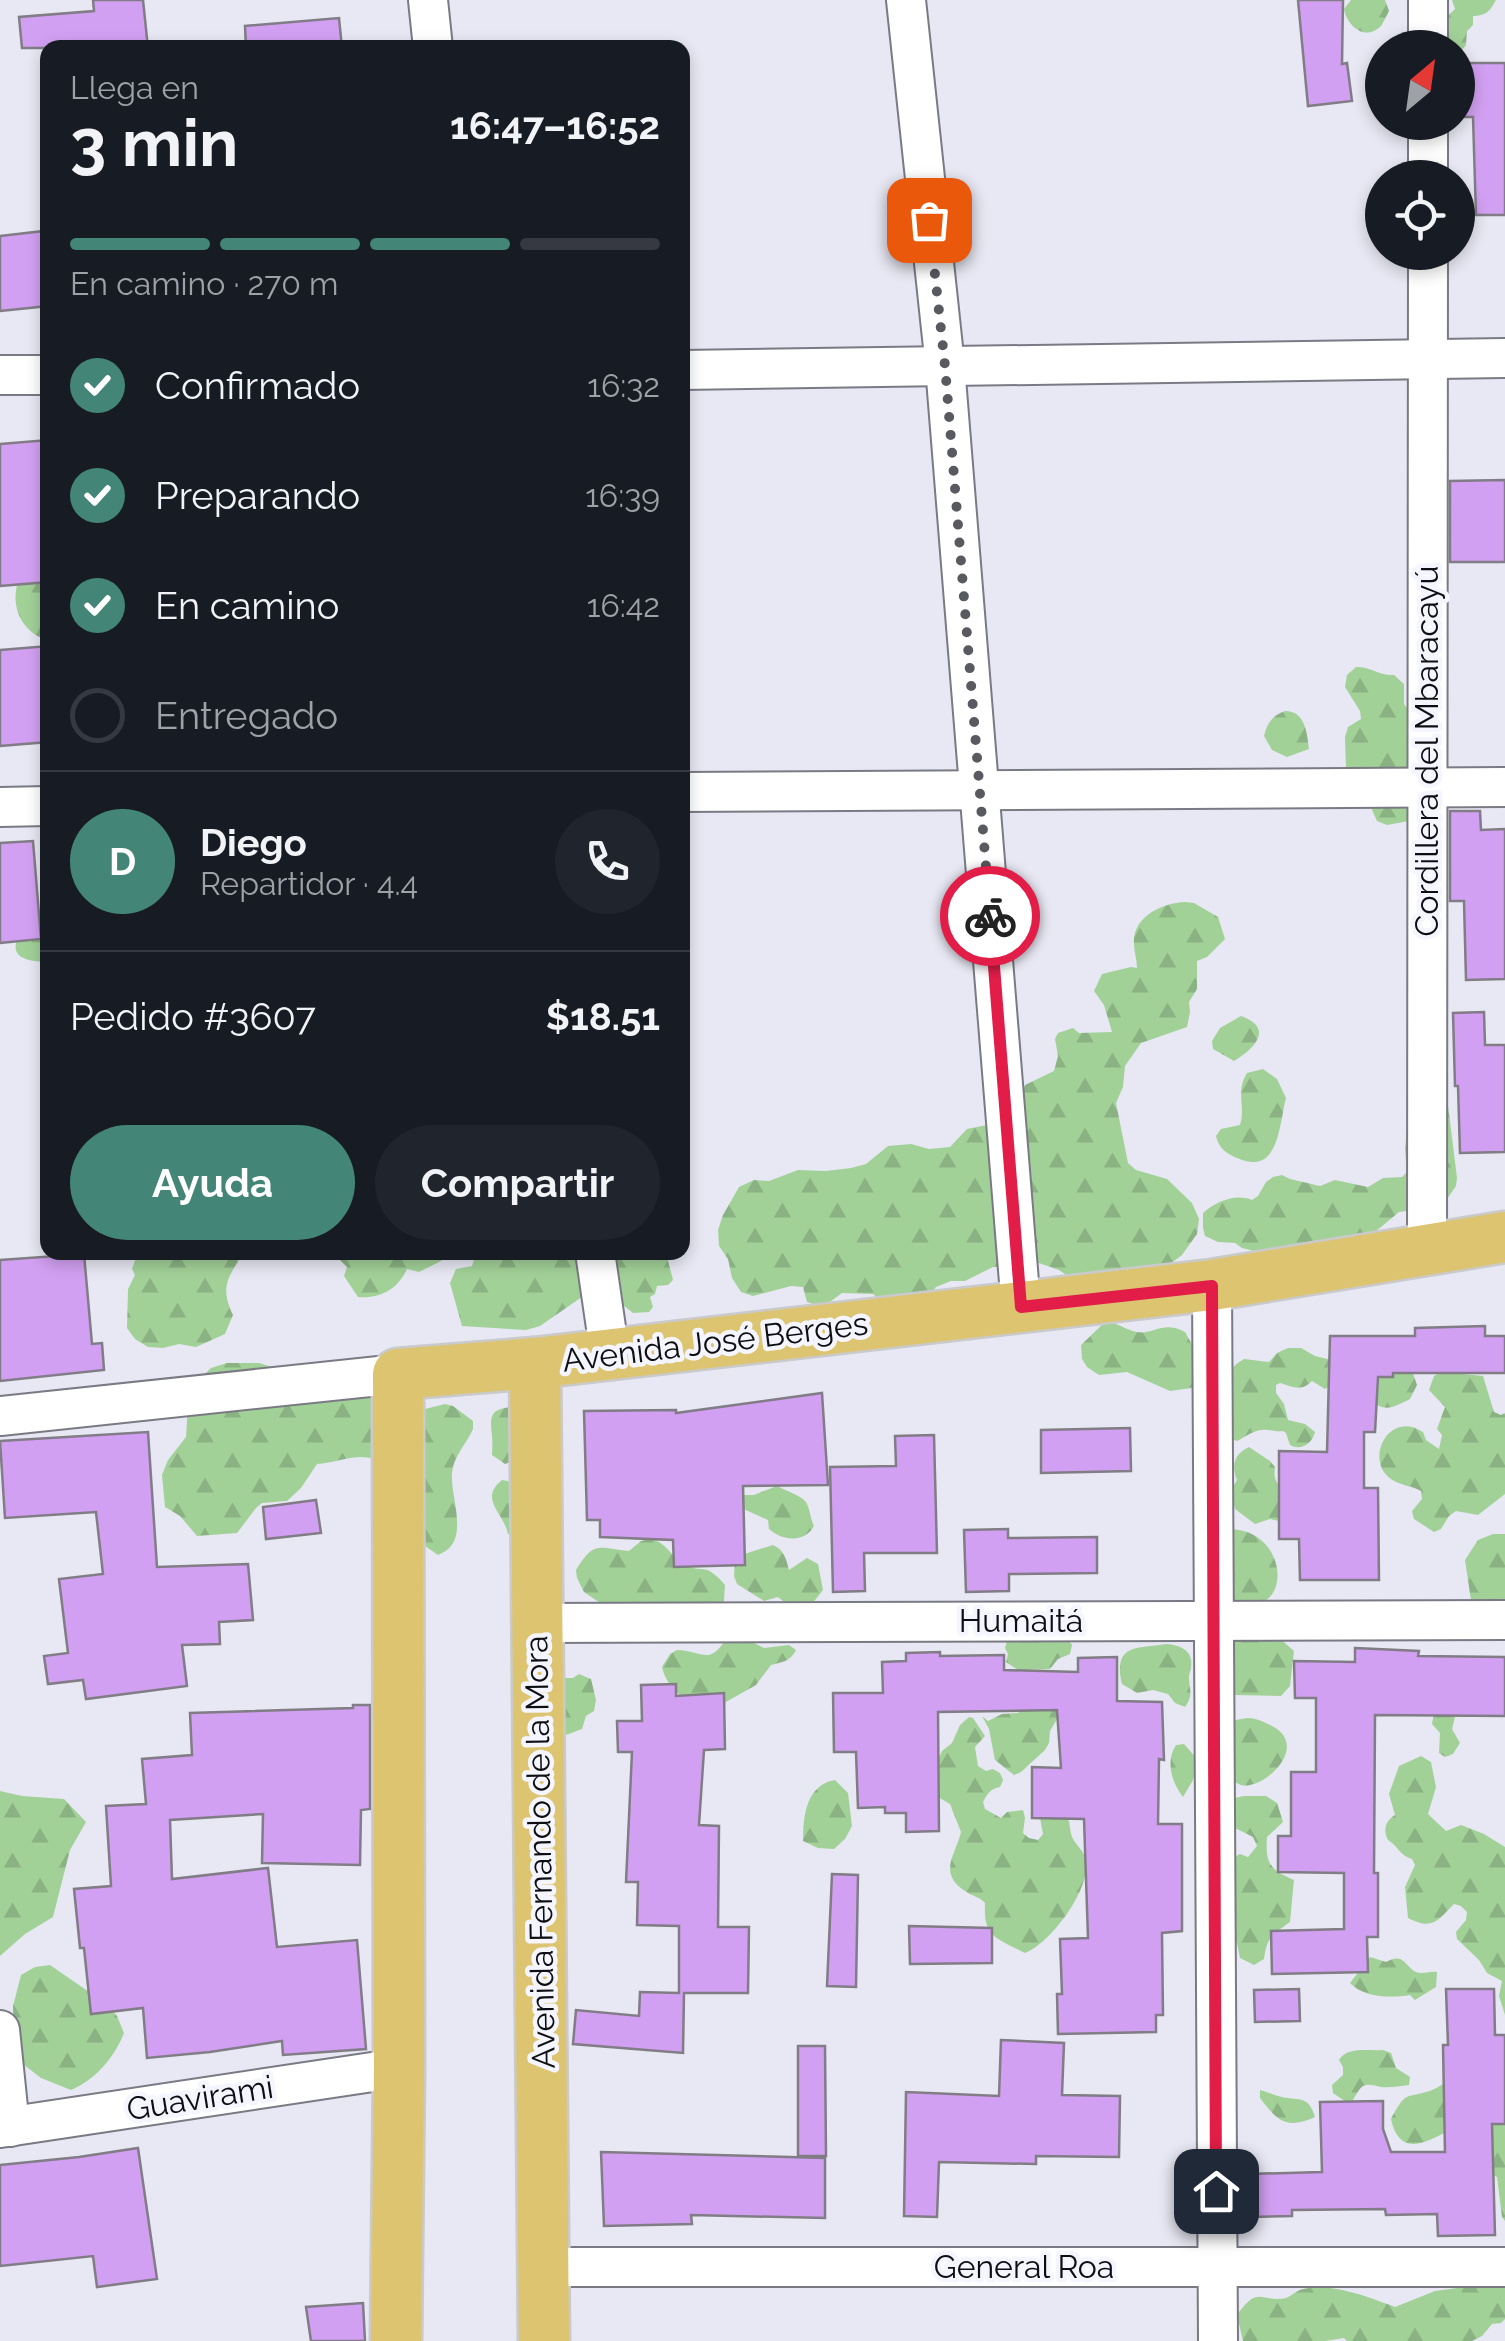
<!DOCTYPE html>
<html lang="es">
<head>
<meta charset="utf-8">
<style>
	body { margin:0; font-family:Raleway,sans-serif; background:#20242c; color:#f1f3f6; height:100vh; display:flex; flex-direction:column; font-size:38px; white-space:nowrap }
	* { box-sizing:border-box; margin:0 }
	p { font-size:32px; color:#9ea1a6 }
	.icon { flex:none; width:55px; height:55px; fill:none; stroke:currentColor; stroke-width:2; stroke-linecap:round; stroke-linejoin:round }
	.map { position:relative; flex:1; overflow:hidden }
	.panel { position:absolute; left:40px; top:40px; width:650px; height:1220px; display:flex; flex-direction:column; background:#171b24; border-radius:20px; box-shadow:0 5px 15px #0003 }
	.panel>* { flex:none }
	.needle { width:65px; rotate:29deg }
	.fabs { position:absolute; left:1365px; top:30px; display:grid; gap:20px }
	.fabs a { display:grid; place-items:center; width:110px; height:110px; border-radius:50%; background:#171b24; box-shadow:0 5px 15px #0003; font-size:50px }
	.pin { position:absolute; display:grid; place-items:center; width:85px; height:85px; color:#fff; margin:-42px; border-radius:20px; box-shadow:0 5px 15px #0006 }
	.courier { position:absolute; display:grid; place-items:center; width:100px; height:100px; margin:-50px; border:8px solid #e11d48; border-radius:50%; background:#fff; color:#222; box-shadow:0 2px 12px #0007 }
	.head em { font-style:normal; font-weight:700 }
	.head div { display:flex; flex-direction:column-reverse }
	.head { display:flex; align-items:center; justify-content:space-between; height:170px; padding:0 30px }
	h1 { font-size:65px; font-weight:700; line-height:75px }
	.bar { display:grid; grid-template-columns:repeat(4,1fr); gap:15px 10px; align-content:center; height:120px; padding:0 30px }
	.bar i { height:12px; border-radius:8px; background:#363941 }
	.bar .selected { background:#438677 }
	.bar p { grid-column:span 4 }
	.line { display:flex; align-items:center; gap:25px; padding:0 30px; border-top:2px solid #363941 }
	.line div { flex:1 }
	.round { display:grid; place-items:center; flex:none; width:105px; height:105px; border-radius:52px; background:#20242c }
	ol { padding:0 30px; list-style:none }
	li { display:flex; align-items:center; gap:30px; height:110px }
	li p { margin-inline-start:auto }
	li .icon { padding:10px; border-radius:50%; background:#438677; color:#fff; stroke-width:4 }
	li:last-child { color:#9ea1a6 }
	li i { width:55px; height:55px; border:5px solid #363941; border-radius:50% }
	.cta { display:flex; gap:20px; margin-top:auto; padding:20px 30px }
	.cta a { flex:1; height:115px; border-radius:60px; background:#438677; color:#fff; font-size:40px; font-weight:700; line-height:115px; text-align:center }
	.cta a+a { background:#20242c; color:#f1f3f6 }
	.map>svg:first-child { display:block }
	.forest { fill:url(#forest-firs) }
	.building { fill:#d2a0f2; stroke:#817c85; stroke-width:2.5 }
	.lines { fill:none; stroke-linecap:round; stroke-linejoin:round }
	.minor-casing { stroke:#7a7a84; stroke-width:42 }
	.major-casing { stroke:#cacacb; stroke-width:55 }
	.minor { stroke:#fff; stroke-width:38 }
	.major { stroke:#dcc470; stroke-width:50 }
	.done { stroke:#595a60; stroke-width:10; stroke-dasharray:0 18 }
	.route { stroke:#e11d48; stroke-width:12 }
	.labels { text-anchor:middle; stroke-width:9; stroke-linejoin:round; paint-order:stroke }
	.street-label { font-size:32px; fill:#0d0e11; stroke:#f4f5fe }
</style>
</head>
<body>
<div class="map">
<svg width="1505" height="2341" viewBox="0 0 1505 2341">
	<defs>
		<pattern id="forest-firs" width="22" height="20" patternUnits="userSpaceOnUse" patternTransform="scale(2.5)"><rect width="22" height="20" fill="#a2d198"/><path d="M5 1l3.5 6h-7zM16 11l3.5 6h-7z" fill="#8ab282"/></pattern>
	</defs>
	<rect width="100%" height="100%" fill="#e7e8f3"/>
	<g class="forest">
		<path d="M1351,0H1385L1389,11C1388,13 1382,25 1381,26C1365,42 1347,26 1344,9Z"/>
		<path d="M1452,0H1496C1490,11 1486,16 1473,16V25L1467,31L1466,45L1462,50L1458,51V48L1439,47L1444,19L1455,9Z"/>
		<path d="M47,576V640C21,632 9,605 19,579Z"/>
		<path d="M1356,667C1373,667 1378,676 1394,675L1404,684V704L1414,717L1409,821L1387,825L1377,821L1364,792L1346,769L1345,737L1348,727L1361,719L1360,711L1345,687L1347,675Z"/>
		<path d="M1285,711C1305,711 1307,732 1309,749L1287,757L1272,750L1264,736C1267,723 1273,715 1285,711Z"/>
		<path d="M1185,902L1194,903L1218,917L1225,939L1207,957L1197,961V989L1189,1002L1190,1012L1187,1027L1141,1043L1125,1066L1123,1087L1116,1103L1128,1163L1136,1170L1167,1179L1192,1203L1199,1219L1197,1234L1182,1255L1170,1264L1108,1274L1069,1277L1059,1270L1033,1261L1011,1266L993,1267L965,1281H951L936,1287L922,1307L886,1305L873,1294L842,1293L823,1307L807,1302L803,1287L791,1286L753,1296L741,1292L732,1278L728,1259L719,1246L718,1230L723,1215L739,1187L754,1180L769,1181L798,1170L826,1171L851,1168L866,1164L888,1146L911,1144L929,1149L950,1147L967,1129L997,1123L1020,1098L1025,1085L1054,1071L1058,1056L1055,1039L1058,1033L1073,1028L1079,1033L1112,1032L1104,1005L1094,991L1102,974L1131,967L1137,968C1137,960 1134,952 1134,944C1132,917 1162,903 1185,902Z"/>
		<path d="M33,913H47V962C2,961 13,941 33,913Z"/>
		<path d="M1241,1016C1275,1028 1254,1049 1234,1061L1213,1049L1212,1041L1220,1028Z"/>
		<path d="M1263,1069L1277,1079L1286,1098C1279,1125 1279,1177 1237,1158C1226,1153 1219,1149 1216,1136L1221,1129L1240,1125C1246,1105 1235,1093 1247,1073Z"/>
		<path d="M1437,1097L1448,1105L1457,1178L1456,1186L1442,1206L1399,1212L1375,1232L1348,1242L1297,1250L1283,1247L1269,1253H1262L1242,1248L1235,1243L1218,1242L1205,1236L1203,1228V1213C1215,1202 1236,1193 1252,1200L1258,1196L1266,1182L1273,1177L1282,1175L1290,1179L1320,1186L1335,1180L1368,1187L1383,1178L1402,1177L1407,1172L1405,1149L1409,1110Z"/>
		<path d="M132,1253H243C229,1277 219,1286 233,1315L225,1334L196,1347L179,1344L163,1348L148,1347L135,1339L127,1328L128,1289L135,1275L132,1269L136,1258Z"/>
		<path d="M328,1253H449L441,1261L419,1272L407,1269C398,1289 380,1299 358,1297L344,1276L347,1267L334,1254Z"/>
		<polygon points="476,1253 581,1253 592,1290 540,1326 526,1330 462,1326 450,1283 456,1269 472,1266"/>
		<polygon points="599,1253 666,1253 673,1280 668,1285 657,1286 655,1294 650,1297 653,1307 649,1312 633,1313 618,1301"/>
		<path d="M1105,1322C1118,1322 1125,1330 1137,1332C1154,1335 1163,1320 1185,1332L1197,1353L1196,1384L1191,1388L1170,1391L1127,1372L1099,1375L1087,1367L1082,1359L1081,1345Z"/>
		<path d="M1288,1348H1301L1315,1356L1332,1360L1329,1387L1325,1389L1312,1381C1301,1392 1294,1387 1280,1383L1276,1385V1393L1284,1404L1288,1420L1305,1424L1315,1432C1312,1444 1301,1451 1290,1445L1286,1433L1283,1431C1275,1432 1270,1429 1262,1430C1254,1430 1245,1437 1237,1441L1229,1438C1225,1409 1214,1375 1244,1359L1269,1362L1277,1353Z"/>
		<path d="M1409,1362L1417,1385L1410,1399C1390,1409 1386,1412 1367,1399L1361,1376Z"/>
		<path d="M227,1363H259L285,1371L376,1382L382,1451L370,1458C354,1454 335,1463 317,1464L301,1488L287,1501L262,1503L256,1508L237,1533L197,1536L180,1516L165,1507L162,1475L168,1460L186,1437L189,1389L211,1368Z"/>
		<path d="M1442,1372L1483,1376L1494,1412L1501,1415L1505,1413V1494L1478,1515L1456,1511L1449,1516L1441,1529L1434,1532L1414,1519L1412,1511L1422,1499L1421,1491C1412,1486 1399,1485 1391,1479C1364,1461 1388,1409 1423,1432L1426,1440L1439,1449L1442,1435L1437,1429L1445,1407L1429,1390L1434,1376Z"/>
		<path d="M445,1404L453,1406L473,1421V1429C467,1443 453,1457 452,1473C450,1499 472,1543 438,1555L425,1546L421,1538L420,1521L425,1506L422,1484L421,1410Z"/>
		<path d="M513,1407V1461L505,1464L492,1455C492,1449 493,1443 492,1437C490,1416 489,1409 513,1407Z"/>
		<path d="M1249,1447L1270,1461L1275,1467C1274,1474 1274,1481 1280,1486L1286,1519L1279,1521L1270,1519L1255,1524L1235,1509L1231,1490L1237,1480C1231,1466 1234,1454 1249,1447Z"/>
		<path d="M502,1480L519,1483L516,1534H508C504,1513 478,1499 502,1480Z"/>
		<path d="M777,1486C784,1490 802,1496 806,1502C810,1509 810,1518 814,1526C805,1543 782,1541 769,1529L768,1520L739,1507L738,1495H754Z"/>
		<path d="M1230,1529C1295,1531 1293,1631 1226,1598Z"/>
		<polygon points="1493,1534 1505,1534 1505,1622 1472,1607 1465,1560 1478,1540"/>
		<path d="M650,1539C667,1542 670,1556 682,1563C703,1576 703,1559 725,1585L724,1601L712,1609L603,1605L584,1592L577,1578L576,1570C594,1540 599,1548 629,1551L641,1541Z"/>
		<path d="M773,1545C784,1550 786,1558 789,1570L807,1558L818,1564L823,1590L812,1604L784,1602L778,1597L764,1601L737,1584L734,1576L735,1560L741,1555Z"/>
		<path d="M742,1637L764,1648L789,1645L796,1650C790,1662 782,1662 771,1665L756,1685L710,1711C687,1702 668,1692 662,1667L670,1654L677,1650C703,1651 709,1666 726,1639Z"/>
		<polygon points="1278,1637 1294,1651 1290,1686 1281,1696 1232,1695 1216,1639"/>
		<polygon points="1008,1638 1067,1638 1072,1645 1070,1654 1058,1659 1050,1669 1018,1670 1006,1662 1008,1654 1005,1648"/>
		<path d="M1166,1644C1181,1645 1194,1651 1191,1668C1191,1671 1189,1673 1189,1676C1189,1690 1194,1695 1185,1707L1175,1703L1168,1694L1153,1690L1137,1693L1122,1684C1113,1643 1137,1649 1166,1644Z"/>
		<polygon points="579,1674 591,1679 596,1700 594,1711 586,1716 582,1729 566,1735 558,1734 556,1678 573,1678"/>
		<polygon points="1034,1695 1062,1711 1050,1731 1049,1743 1045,1750 1021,1772 1014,1775 995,1760 989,1729 982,1716 988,1721 1002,1714 1018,1713"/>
		<polygon points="1434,1713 1452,1713 1455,1717 1452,1729 1460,1743 1453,1754 1445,1757 1439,1753 1440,1733 1432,1724"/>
		<path d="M969,1717L973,1718L985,1736L975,1747L978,1766L986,1771L993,1769L1000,1773L1003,1780L1000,1787C990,1789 988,1793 983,1802L985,1809L1001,1818L1007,1812L1023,1810L1025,1818L1023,1833L1029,1838L1038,1840L1043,1834L1040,1818L1047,1813L1062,1816L1069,1821C1070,1826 1070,1832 1072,1837C1075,1844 1082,1849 1085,1857C1094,1886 1051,1943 1025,1953C997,1938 983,1938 985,1903C979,1896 973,1897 965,1891C937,1873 956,1854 961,1832L950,1804L936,1796L934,1768L942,1751L952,1743L960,1725Z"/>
		<path d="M1247,1718C1256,1718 1262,1721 1270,1725C1313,1745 1263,1791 1241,1785C1236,1783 1231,1780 1227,1777L1230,1721Z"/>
		<path d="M1184,1744L1198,1760L1193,1780L1183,1797C1172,1783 1165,1762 1176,1745Z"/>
		<path d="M1421,1756L1431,1762L1436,1787L1428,1814L1446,1831L1461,1825L1484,1834L1505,1847V2015L1499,1996L1502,1981L1487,1973L1479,1960L1457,1939L1456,1932L1466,1920L1467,1912L1461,1906L1454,1904C1438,1920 1433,1931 1408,1918L1405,1887L1415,1865L1412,1859C1400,1856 1398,1846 1388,1840C1383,1830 1385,1821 1395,1815L1389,1794L1399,1766Z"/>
		<path d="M835,1780L848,1793L852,1826L845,1839L834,1849L818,1848L803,1841C803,1816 806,1785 835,1780Z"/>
		<polygon points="0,1791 22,1796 64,1799 86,1822 70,1850 53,1917 25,1934 0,1956"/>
		<path d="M1244,1796H1266L1277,1803L1283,1822L1267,1837C1265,1863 1270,1870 1294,1880L1290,1922C1272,1935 1267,1937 1264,1959L1254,1965L1240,1958L1237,1943L1232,1937L1235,1922L1226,1862L1240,1854L1248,1857L1257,1846L1253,1837L1225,1823L1230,1799Z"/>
		<path d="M1370,1957L1386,1962C1407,1950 1405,1972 1421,1973C1426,1973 1432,1971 1437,1972L1436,1987L1415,2000L1410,1995C1391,1998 1364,1998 1350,1983Z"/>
		<path d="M50,1965L105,2003L117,2016L124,2033C114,2058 96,2079 71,2090L41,2078L15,2058L13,2006L21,1975L35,1967Z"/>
		<path d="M1383,2050L1391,2053L1396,2068L1410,2077L1409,2085C1400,2086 1390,2088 1381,2087C1363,2083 1363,2083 1353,2100L1346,2102L1333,2093L1332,2085L1343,2075V2067L1339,2060C1347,2046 1368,2051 1383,2050Z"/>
		<path d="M1448,2082L1453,2128C1429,2141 1400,2160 1391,2119C1408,2088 1405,2100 1432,2090C1437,2088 1442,2084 1448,2082Z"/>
		<path d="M1260,2090C1267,2092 1272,2094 1278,2096C1298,2102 1308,2093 1315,2117C1285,2130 1278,2121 1260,2098Z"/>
		<polygon points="1494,2120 1505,2121 1505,2221 1502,2217 1497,2177 1482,2169 1477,2137"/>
		<path d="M1479,2285L1505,2286V2319L1501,2323L1492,2324L1482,2336L1472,2341H1347L1344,2338L1325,2341H1243L1237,2315C1259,2284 1260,2303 1286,2298C1291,2296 1295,2292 1300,2290C1328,2281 1368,2297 1395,2307L1435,2291Z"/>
	</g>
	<g class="building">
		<polygon points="93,0 143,0 148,48 22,48 19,17 94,11"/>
		<polygon points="1298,0 1343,0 1342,64 1347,63 1352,101 1308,106"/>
		<polygon points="339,18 342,48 246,48 245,26"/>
		<polygon points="1463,63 1505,63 1505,215 1476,215 1473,117 1464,117"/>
		<polygon points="44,231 48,258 48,306 0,311 0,236"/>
		<polygon points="48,440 48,582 0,586 0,444"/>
		<polygon points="1505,480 1505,562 1450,562 1450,481"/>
		<polygon points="48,646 48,742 0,746 0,650"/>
		<polygon points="1450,811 1480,811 1481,830 1505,829 1505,979 1466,980 1464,901 1450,901"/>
		<polygon points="33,841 41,939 0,943 0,843"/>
		<polygon points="1484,1012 1485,1045 1505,1045 1505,1152 1460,1153 1458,1086 1455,1086 1453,1013"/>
		<polygon points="84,1254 92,1344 102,1343 104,1370 0,1381 0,1260"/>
		<polygon points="1485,1326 1485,1336 1505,1336 1505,1373 1393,1373 1393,1377 1378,1377 1375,1432 1364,1432 1364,1488 1378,1488 1379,1580 1300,1580 1299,1539 1279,1539 1279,1451 1327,1452 1330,1336 1415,1336 1415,1328"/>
		<polygon points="822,1393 828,1485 743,1486 745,1565 674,1567 673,1540 600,1537 600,1520 587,1520 584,1411 676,1410 676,1413"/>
		<polygon points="1130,1428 1131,1471 1041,1473 1041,1430"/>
		<polygon points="148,1432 157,1567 248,1564 253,1620 219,1622 220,1644 182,1645 187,1686 86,1699 83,1680 48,1684 44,1656 68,1653 59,1579 103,1574 96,1512 5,1518 0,1441"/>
		<polygon points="934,1435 937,1553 864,1553 865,1591 833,1592 830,1467 896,1466 895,1436"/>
		<polygon points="316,1500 321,1533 266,1539 263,1507"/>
		<polygon points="1008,1529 1008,1538 1097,1537 1097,1573 1009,1574 1009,1591 966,1592 964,1530"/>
		<polygon points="1355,1648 1419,1651 1418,1656 1505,1657 1505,1716 1375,1715 1374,1873 1378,1873 1378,1937 1367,1937 1368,1972 1272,1974 1271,1931 1344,1929 1344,1873 1278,1872 1278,1836 1291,1836 1291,1772 1316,1772 1316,1698 1295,1698 1294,1661 1355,1662"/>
		<polygon points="940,1652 940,1656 1004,1655 1004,1670 1078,1672 1078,1658 1117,1657 1117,1701 1162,1702 1164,1760 1159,1759 1158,1824 1182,1824 1182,1931 1162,1933 1163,2015 1156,2015 1156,2032 1058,2034 1057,1994 1062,1994 1060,1939 1088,1938 1084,1819 1032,1818 1032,1767 1061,1768 1057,1710 938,1712 939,1831 906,1832 906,1813 885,1813 885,1807 858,1808 856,1752 834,1752 833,1693 883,1693 882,1662 906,1661 906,1653"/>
		<polygon points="676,1684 676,1696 724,1693 725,1749 704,1750 699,1825 719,1826 718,1927 749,1927 748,1993 684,1993 683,2053 573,2044 576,2010 639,2016 640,1992 679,1993 679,1926 637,1925 638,1882 626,1882 632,1752 618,1752 617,1721 642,1721 641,1685"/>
		<polygon points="353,1705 370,1705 370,1809 361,1810 360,1865 262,1863 263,1814 170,1820 172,1879 268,1868 277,1947 357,1940 366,2049 283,2055 282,2041 210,2052 147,2058 143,2008 91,2014 84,1948 80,1948 74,1889 111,1886 106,1806 146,1804 142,1759 192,1755 190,1713 353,1708"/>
		<polygon points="832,1874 858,1875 856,1987 827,1986"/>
		<polygon points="909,1926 992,1928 992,1963 910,1964"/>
		<polygon points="1299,1989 1300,2021 1255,2022 1254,1990"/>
		<polygon points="1446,1989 1494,1989 1495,2035 1505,2035 1505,2124 1492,2124 1495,2235 1438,2236 1437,2214 1386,2215 1385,2209 1292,2210 1292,2216 1249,2217 1248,2174 1322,2172 1320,2102 1383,2101 1383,2129 1391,2152 1445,2152 1443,2045 1448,2045"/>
		<polygon points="1001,2040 1064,2043 1062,2095 1120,2096 1119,2157 1036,2156 1036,2164 939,2162 937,2217 904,2216 906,2092 999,2096"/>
		<polygon points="798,2046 825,2046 826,2156 798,2156"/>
		<polygon points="138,2148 157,2279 97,2287 93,2256 0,2266 0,2165 79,2157"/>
		<polygon points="601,2152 825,2158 825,2218 691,2215 692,2224 604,2226"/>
		<polygon points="363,2303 365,2341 311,2341 306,2307"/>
	</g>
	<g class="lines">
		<g class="minor-casing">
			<g id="minor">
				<polyline points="428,0 433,48"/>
				<polyline points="906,0 945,366 1021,1307"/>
				<polyline points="1428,0 1428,48"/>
				<polyline points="1428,122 1428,178"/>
				<polyline points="682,370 1505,358"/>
				<polyline points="0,375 48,375"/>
				<polyline points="682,792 1505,787"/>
				<polyline points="0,807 48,806"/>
				<polyline points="1427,1249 1428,252"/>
				<polyline points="595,1252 610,1355"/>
				<polyline points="1212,1285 1218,2341"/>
				<polyline points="0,1416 398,1374"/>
				<polyline points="538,1623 1505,1620"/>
				<polyline points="0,2030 10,2127"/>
				<polyline points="0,2128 399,2068"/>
				<polyline points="544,2267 1505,2267"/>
			</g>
		</g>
		<g class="major-casing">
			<g id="major">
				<polyline points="535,1363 544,2341"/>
				<polyline points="396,2341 399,2068 398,1374 535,1363 1212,1285 1505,1237"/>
			</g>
		</g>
		<use href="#minor" class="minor"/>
		<use href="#major" class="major"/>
	</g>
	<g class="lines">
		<polyline class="done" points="929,220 945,366 990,916"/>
		<polyline class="route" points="990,916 1021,1307 1212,1286 1216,2191"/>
	</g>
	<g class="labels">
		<g class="street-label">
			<text transform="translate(1427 751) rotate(-90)" y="11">Cordillera del Mbaracayú</text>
			<text transform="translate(715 1342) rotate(-7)" y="11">Avenida José Berges</text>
			<text x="1021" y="1632">Humaitá</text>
			<text transform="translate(540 1852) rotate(-91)" y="11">Avenida Fernando de la Mora</text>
			<text transform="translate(200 2098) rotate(-9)" y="11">Guavirami</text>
			<text x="1024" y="2278">General Roa</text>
		</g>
	</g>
</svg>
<div class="fabs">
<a><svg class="needle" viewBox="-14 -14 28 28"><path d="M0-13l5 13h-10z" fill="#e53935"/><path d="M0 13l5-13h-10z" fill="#9ea1a6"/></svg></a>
<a><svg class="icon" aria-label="locate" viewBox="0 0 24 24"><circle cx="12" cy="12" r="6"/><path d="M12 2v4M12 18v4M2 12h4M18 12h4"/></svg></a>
</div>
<div class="pin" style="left:929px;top:220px;background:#ea580c"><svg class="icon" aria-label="bag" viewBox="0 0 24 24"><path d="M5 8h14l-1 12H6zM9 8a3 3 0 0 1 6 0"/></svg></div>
<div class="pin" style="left:1216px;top:2191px;background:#1f2937"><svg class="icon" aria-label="home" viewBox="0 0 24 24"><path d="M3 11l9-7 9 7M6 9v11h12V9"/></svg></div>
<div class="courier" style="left:990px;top:916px"><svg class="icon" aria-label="bike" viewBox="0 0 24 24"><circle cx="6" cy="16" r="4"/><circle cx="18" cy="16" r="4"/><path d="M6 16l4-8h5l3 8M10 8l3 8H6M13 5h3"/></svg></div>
<section class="panel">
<div class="head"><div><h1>3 min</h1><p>Llega en</p></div><em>16:47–16:52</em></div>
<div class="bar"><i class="selected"></i><i class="selected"></i><i class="selected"></i><i></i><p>En camino · 270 m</p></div>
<ol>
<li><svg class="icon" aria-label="check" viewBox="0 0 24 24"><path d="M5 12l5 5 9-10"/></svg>Confirmado<p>16:32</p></li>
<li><svg class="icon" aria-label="check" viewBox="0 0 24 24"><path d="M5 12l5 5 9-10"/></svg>Preparando<p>16:39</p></li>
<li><svg class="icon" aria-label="check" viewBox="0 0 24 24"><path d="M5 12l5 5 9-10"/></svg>En camino<p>16:42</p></li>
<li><i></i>Entregado</li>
</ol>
<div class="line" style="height:180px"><b class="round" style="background:#438677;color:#fff">D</b><div><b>Diego</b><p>Repartidor · 4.4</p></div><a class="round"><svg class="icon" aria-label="phone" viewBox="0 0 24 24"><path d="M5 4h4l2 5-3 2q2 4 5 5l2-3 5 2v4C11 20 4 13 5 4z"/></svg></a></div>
<div class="line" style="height:130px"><div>Pedido #3607</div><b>$18.51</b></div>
<div class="cta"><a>Ayuda</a><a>Compartir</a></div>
</section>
</div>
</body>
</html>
